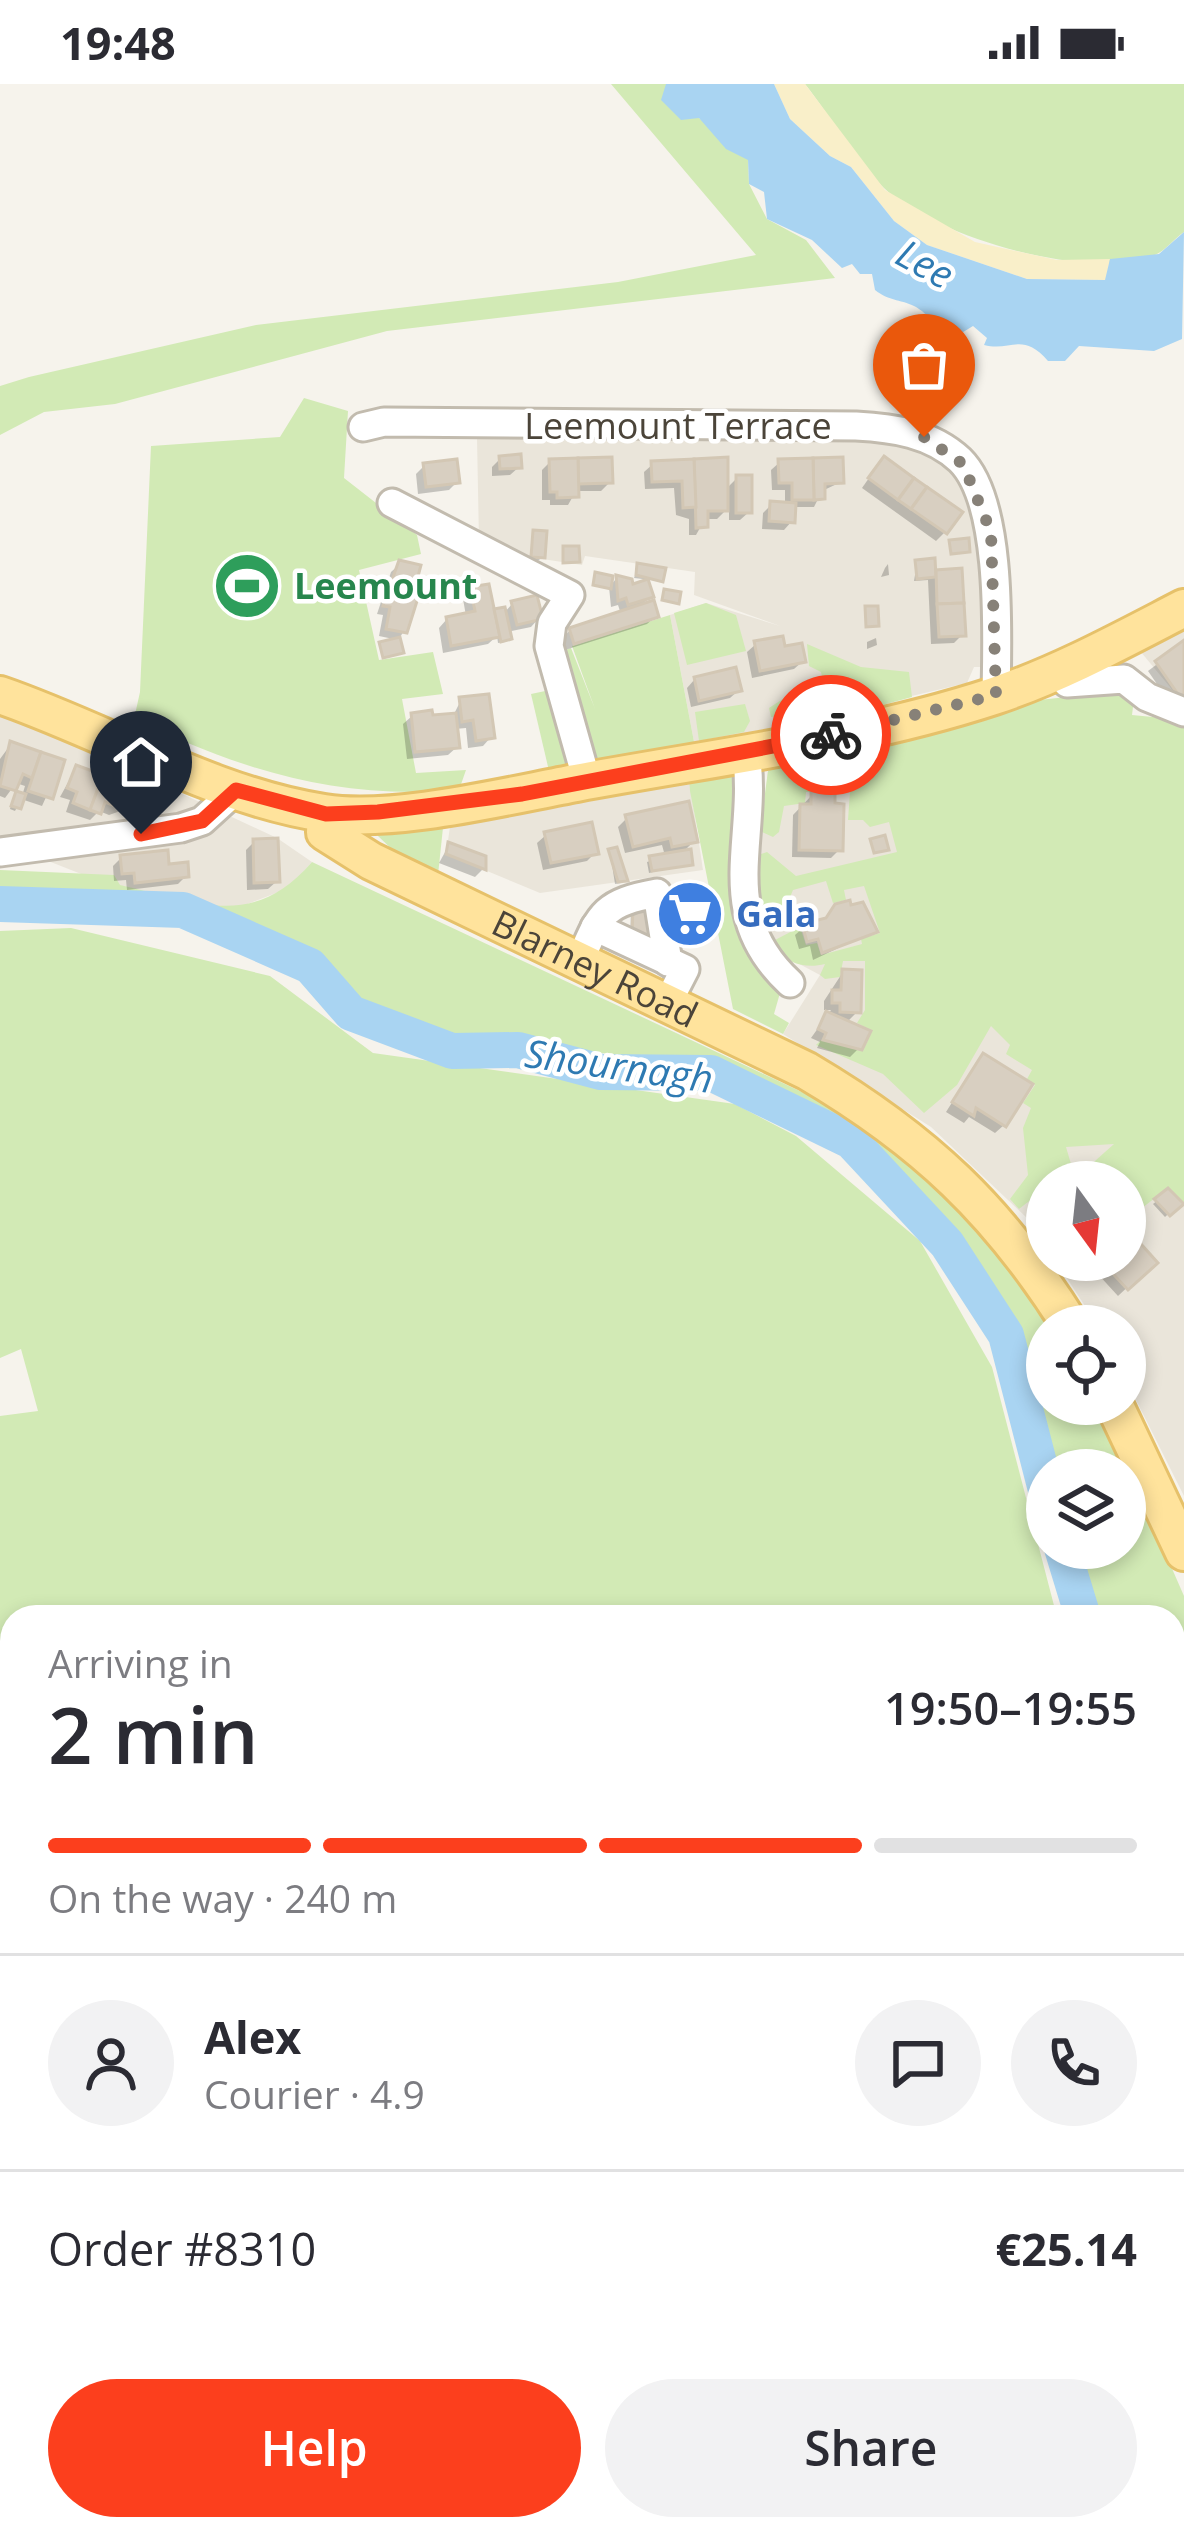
<!DOCTYPE html>
<html lang="en">
<head>
<meta charset="utf-8">
<style>
	body { margin:0; font-family:"Open Sans",sans-serif; background:#f2f2f3; color:#2b2b33; height:100vh; display:flex; flex-direction:column; font-size:45px; white-space:nowrap }
	* { box-sizing:border-box; margin:0 }
	p { font-size:39px; color:#7c7c81 }
	.icon { flex:none; width:66px; height:66px; fill:none; stroke:currentColor; stroke-width:2; stroke-linecap:round; stroke-linejoin:round }
	.map { position:relative; flex:1; overflow:hidden }
	.details { position:absolute; left:0px; top:1521px; width:1185px; height:936px; display:flex; flex-direction:column; background:#fff; border-radius:36px 36px 0 0; box-shadow:0 6px 18px #0003 }
	.details>* { flex:none }
	.needle { width:78px; rotate:165deg }
	.fabs { position:absolute; left:1026px; top:1077px; display:grid; gap:24px }
	.fabs a { display:grid; place-items:center; width:120px; height:120px; border-radius:50%; background:#fff; box-shadow:0 6px 18px #0003; font-size:60px }
	.pin { position:absolute; display:grid; place-items:center; width:102px; height:102px; color:#fff; margin:-123px -51px; border-radius:50% 50% 50% 0; rotate:-45deg; box-shadow:0 0 12px #0007 }
	.pin .icon { rotate:45deg }
	.courier { position:absolute; display:grid; place-items:center; width:120px; height:120px; margin:-60px; border:9px solid #fc3f1d; border-radius:50%; background:#fff; color:#222; box-shadow:0 3px 15px #0007 }
	.headline em { font-style:normal; font-weight:600 }
	.headline div { display:flex; flex-direction:column-reverse }
	.headline { display:flex; align-items:center; justify-content:space-between; height:204px; padding:0 48px }
	h1 { font-size:78px; font-weight:600; line-height:90px }
	.bar { display:grid; grid-template-columns:repeat(4,1fr); gap:18px 12px; align-content:center; height:144px; padding:0 48px }
	.bar i { height:15px; border-radius:9px; background:#e1e1e2 }
	.bar .current { background:#fc3f1d }
	.bar p { grid-column:span 4 }
	.line { display:flex; align-items:center; gap:30px; padding:0 48px; border-top:3px solid #e1e1e2 }
	.line div { flex:1 }
	.round { display:grid; place-items:center; flex:none; width:126px; height:126px; border-radius:63px; background:#f2f2f3 }
	.cta { display:flex; gap:24px; margin-top:auto; padding:24px 48px }
	.cta a { flex:1; height:138px; border-radius:72px; background:#fc3f1d; color:#fff; font-size:48px; font-weight:600; line-height:138px; text-align:center }
	.cta a+a { background:#f2f2f3; color:#2b2b33 }
	.status { display:flex; justify-content:space-between; align-items:center; height:84px; padding:0 60px; background:#fff; direction:ltr }
	.status svg { height:33px; fill:currentColor }
	.map>svg:first-child { display:block }
	.residential { fill:#eae5da }
	.green { fill:#d2eab5 }
	.sand { fill:#f9efc9 }
	.water { fill:#a9d4f2 }
	.shadow { fill:#0003 }
	.lines { fill:none; stroke-linecap:round; stroke-linejoin:round }
	.river { stroke:#a9d4f2; stroke-width:36 }
	.building { fill:#d8cfc1; stroke:#d3c7b4; stroke-width:3 }
	.minor-casing { stroke:#c2bbae; stroke-width:33 }
	.major-casing { stroke:#e6c16a; stroke-width:42 }
	.minor { stroke:#fff; stroke-width:27 }
	.major { stroke:#ffe39c; stroke-width:36 }
	.done { stroke:#878178; stroke-width:12; stroke-dasharray:0 21.6 }
	.route { stroke:#fc3f1d; stroke-width:15 }
	.labels { text-anchor:middle; stroke-width:9; stroke-linejoin:round; paint-order:stroke }
	.street-label { font-size:36px; fill:#4b4439; stroke:#fff }
	.leisure-label { font-size:36px; font-weight:bold; fill:#27864d; stroke:#fff; text-anchor:start }
	.shop-label { font-size:36px; font-weight:bold; fill:#366cbe; stroke:#fff; text-anchor:start }
	.water-label { font-size:39px; font-style:italic; fill:#2e7ab2; stroke:#fff }
</style>
</head>
<body>
<div class="status"><b>19:48</b><svg viewBox="0 0 49 12"><path d="M0 12V9h3v3zM5 12V6h3v6zM10 12V3h3v9zM15 12V0h3v12zM26 1h20v11H26zM47 4h2v5h-2z"/></svg></div>
<div class="map">
<svg width="1184" height="2457" viewBox="0 0 1184 2457">
	<rect width="100%" height="100%" fill="#f6f3ec"/>
	<g class="residential">
		<polygon points="477,354 893,354 933,373 957,395 976,431 990,530 983,583 974,583 967,599 695,663 670,531 706,519 780,542 694,511 695,488 585,472 582,481 529,473 479,457"/>
		<polygon points="1184,541 1184,620 1136,562"/>
		<polygon points="0,625 277,754 312,778 289,804 232,826 99,797 0,758"/>
		<polygon points="868,659 991,941 1184,1120 1184,1412 1125,1294 1125,1242 1098,1242 1055,1176 1125,1176 1125,1098 1047,1098 1047,1164 1028,1135 931,1043 783,950 820,891 773,866 756,801 768,687"/>
		<polygon points="689,692 703,786 540,809 446,770 451,736"/>
	</g>
	<g class="green">
		<polygon points="611,0 666,0 687,34 699,34 748,75 749,100 767,135 806,156 835,194 387,247 115,320 44,328 0,351 0,302 29,293 256,241 618,198 756,171"/>
		<path d="M805,0H1184V148C1175,154 1165,167 1155,171C1089,198 934,153 884,104C854,75 831,33 805,0Z"/>
		<path d="M304,314L348,327L344,394L417,451L421,470L359,486L379,576L433,568L443,610L402,615L416,689L466,686L459,706C337,716 244,687 134,635L140,608L151,362L280,353Z"/>
		<polygon points="706,519 736,531 746,567 687,581 674,529"/>
		<polygon points="670,531 695,663 594,681 563,567 571,564 595,625 572,562"/>
		<polygon points="807,560 861,583 909,588 912,613 831,635 821,588 809,582"/>
		<polygon points="550,606 570,685 549,687 531,610"/>
		<polygon points="795,607 812,628 771,633 769,624"/>
		<path d="M1121,607L1134,615L1132,631L1184,636V1120L1168,1104L1125,1137V1098H1080L1077,1093L1114,1060L1066,1063L1071,1080C1056,1099 1039,1109 1019,1125L1010,1115L1028,1091L1023,1044L1031,1024L1023,1019L1035,1001L1027,995L1032,986L1006,970L1010,961L991,942L957,1001L924,1029L883,990L816,961L821,956L863,967L872,947L857,939L865,926V877H843L840,893L825,895L820,891L825,880C805,885 789,879 773,866L775,856L800,843L806,861L817,859L821,871L862,860L861,855L880,849L864,802L844,806L846,816L833,819L826,797L793,806L779,840L767,843L756,801L758,771L767,768L796,792L897,768L889,738L870,743L863,736H848L850,708H806L805,719L784,722L779,748L773,753L760,747L768,687L776,682L1021,618Z"/>
		<polygon points="745,620 750,637 744,648 699,657 695,628"/>
		<polygon points="739,688 735,781 780,909 774,930 789,939 783,950 733,925 690,707 689,692"/>
		<polygon points="444,734 438,791 399,772 378,752 379,747"/>
		<path d="M312,778L821,1017L904,1070L976,1139L1056,1242H1047V1320H1100L1184,1512V1771L1173,1748V1533H1089L1070,1464H1125V1386H1048L996,1214L859,1056L716,986L502,954L453,958L355,924L314,879L249,846L183,823L0,807V786L114,791L120,801C198,818 252,847 312,778Z"/>
		<polygon points="71,844 270,892 373,969 735,1020 796,1052 920,1157 992,1283 1057,1533 12,1533 12,1655 0,1621 9,1616 0,1601 0,1332 38,1327 21,1265 0,1274 0,847"/>
		<polygon points="12,1662 12,2414 0,2418 0,1705 6,1701 0,1669"/>
		<polygon points="1173,1821 1184,1841 1184,2457 870,2457 877,2445 1173,2445"/>
	</g>
	<polygon class="sand" points="774,0 805,0 885,106 975,158 1057,176 1110,175 1106,196 1027,195 927,161 894,137 851,83 830,72 790,35"/>
	<path class="water" d="M666,0H774L790,35L830,72L851,83L894,137L927,161L1027,195L1105,196L1110,175L1159,170L1184,148L1182,255L1154,267L1079,262L1065,277H1048C1022,247 1011,268 984,261L987,254L973,242L955,253C938,247 930,230 914,222C899,215 889,217 875,206L872,190H860L852,180L842,184L812,156L767,135L764,108L749,100L748,76L726,65L699,34L681,36L661,16Z"/>
	<g class="shadow">
		<polygon points="500,375 519,383 510,391 492,392 492,383"/>
		<polygon points="550,378 610,398 601,407 576,407 568,421 550,421 550,416 542,416 542,386"/>
		<polygon points="780,378 841,398 822,407 814,423 793,423 792,437 784,446 762,445 763,429 772,420 785,421 785,406 772,406 771,386"/>
		<polygon points="653,380 725,406 737,394 749,428 740,436 729,436 729,423 717,435 705,435 696,451 689,451 689,435 676,431 674,404 645,405 644,388"/>
		<polygon points="424,382 457,398 449,406 418,410 416,390"/>
		<polygon points="876,384 945,448 936,457 862,404"/>
		<polygon points="534,449 542,473 539,476 529,476"/>
		<polygon points="917,479 933,490 959,488 962,551 954,559 931,560 928,496 914,497"/>
		<polygon points="400,480 404,547 398,556 379,552 383,531 377,530 391,488"/>
		<polygon points="888,480 889,491 881,493 885,484"/>
		<polygon points="638,483 660,497 634,494"/>
		<polygon points="616,495 650,512 638,525 656,532 647,540 565,566 562,555 570,546 621,530 618,521 611,523 609,503"/>
		<polygon points="472,506 492,528 504,529 513,519 539,534 531,543 507,548 505,558 498,559 497,552 488,560 443,569 439,544 447,535 466,532 463,515"/>
		<polygon points="876,554 877,561 867,565 867,558"/>
		<polygon points="756,560 782,566 803,577 794,585 752,594 747,568"/>
		<polygon points="1184,560 1184,609 1170,619 1148,587"/>
		<polygon points="695,595 739,606 730,614 691,623 687,604"/>
		<polygon points="461,616 491,653 483,662 468,664 466,644 455,645 457,663 448,671 407,675 403,640 412,632 453,632"/>
		<polygon points="11,660 62,678 42,722 21,715 15,727 10,725 15,709 22,712 25,702 16,699 5,714 0,712 0,675"/>
		<polygon points="76,684 126,725 109,731 99,727 90,736 66,728 70,716 60,713"/>
		<polygon points="813,710 840,765 831,774 792,773 793,731"/>
		<polygon points="627,734 694,757 681,770 690,779 649,789 647,778 665,772 662,761 625,769 618,743"/>
		<polygon points="546,751 595,769 587,777 543,786 537,759"/>
		<polygon points="254,758 277,797 268,805 247,806 246,766"/>
		<polygon points="449,761 483,774 483,785 475,793 439,779"/>
		<polygon points="610,768 625,796 622,799 615,800"/>
		<polygon points="121,774 167,783 186,792 178,800 127,806 126,796 114,797 113,782"/>
		<polygon points="674,809 705,848 691,861 665,867 630,860 631,823"/>
		<polygon points="804,843 874,847 813,876 810,862 799,865 795,851"/>
		<polygon points="843,888 858,927 846,939 859,964 850,973 817,964 820,958 811,954 831,926 824,926 824,917"/>
		<polygon points="975,982 1004,1041 995,1049 969,1033 964,1039 946,1028"/>
		<polygon points="1168,1108 1179,1120 1165,1133 1153,1120"/>
		<polygon points="1125,1160 1153,1179 1118,1212 1096,1188 1108,1176 1125,1176"/>
	</g>
	<g class="lines">
		<g class="river">
			<polyline points="0,820 183,826 310,882 351,929 452,967 518,966 601,988 711,989 851,1057 947,1160 1006,1251 1047,1410"/>
			<polyline points="1062,1464 1083,1533"/>
			<polyline points="1173,1760 1184,1784"/>
		</g>
	</g>
	<g class="building">
		<polygon points="521,370 522,384 500,385 499,372"/>
		<polygon points="884,372 914,394 898,416 868,394"/>
		<polygon points="612,373 613,399 578,400 578,374"/>
		<polygon points="728,373 728,427 708,427 708,443 696,444 694,375"/>
		<polygon points="843,373 844,399 825,400 825,415 814,416 813,374"/>
		<polygon points="578,374 579,413 557,414 557,408 550,408 549,375"/>
		<polygon points="813,374 814,416 792,416 792,399 779,399 778,375"/>
		<polygon points="457,375 460,399 426,403 423,379"/>
		<polygon points="694,375 696,423 683,424 682,397 652,398 651,377"/>
		<rect x="736" y="391" width="16" height="38"/>
		<polygon points="914,394 927,403 911,425 898,416"/>
		<polygon points="927,403 963,428 947,450 911,425"/>
		<polygon points="770,417 796,419 795,439 769,437"/>
		<polygon points="533,446 547,447 545,474 531,473"/>
		<polygon points="969,454 970,468 951,470 949,456"/>
		<polygon points="563,462 579,462 580,478 563,479"/>
		<polygon points="935,474 936,493 917,495 915,476"/>
		<polygon points="399,476 421,481 417,496 423,498 407,549 386,545 390,523 383,522"/>
		<polygon points="637,479 666,484 663,498 636,491"/>
		<polygon points="962,484 964,519 937,520 936,486"/>
		<polygon points="595,488 613,492 611,505 593,501"/>
		<polygon points="616,491 632,495 633,500 648,495 654,513 628,521 626,514 618,517"/>
		<polygon points="379,496 382,508 371,511 368,499"/>
		<polygon points="489,500 500,553 451,562 446,533 475,527 470,503"/>
		<polygon points="664,505 681,508 679,520 662,516"/>
		<polygon points="537,511 543,535 517,541 511,517"/>
		<polygon points="654,516 659,533 574,560 569,544"/>
		<polygon points="964,519 966,552 939,553 937,520"/>
		<polygon points="865,522 878,522 879,542 866,543"/>
		<polygon points="505,523 512,555 501,558 494,525"/>
		<polygon points="783,552 785,562 802,559 806,578 760,587 754,557"/>
		<polygon points="400,553 404,569 383,574 379,558"/>
		<polygon points="1184,556 1184,610 1180,613 1155,577"/>
		<polygon points="736,583 742,607 699,617 694,593"/>
		<polygon points="489,610 495,654 476,657 473,636 462,638 459,613"/>
		<polygon points="432,626 433,631 456,629 460,664 415,668 411,629"/>
		<polygon points="10,657 41,668 32,694 23,690 16,707 0,702"/>
		<polygon points="41,668 65,676 53,715 28,707"/>
		<polygon points="76,681 103,691 90,726 73,719 77,708 67,704"/>
		<polygon points="103,691 129,701 120,724 105,718 101,730 90,726"/>
		<polygon points="128,703 136,706 129,726 120,724"/>
		<polygon points="16,707 26,710 21,725 11,722"/>
		<polygon points="811,707 835,708 835,719 844,720 843,767 799,766 800,720 811,720"/>
		<polygon points="689,717 698,758 672,763 670,754 633,763 625,731"/>
		<polygon points="592,738 599,770 551,779 544,748"/>
		<polygon points="885,751 889,766 874,769 870,755"/>
		<polygon points="278,754 280,798 254,799 253,755"/>
		<polygon points="448,758 486,772 486,786 446,770"/>
		<polygon points="617,763 628,797 618,798 608,765"/>
		<polygon points="691,765 693,781 652,787 649,772"/>
		<polygon points="168,766 169,780 188,778 189,793 135,799 134,789 122,790 120,771"/>
		<polygon points="701,801 708,849 678,856 673,807"/>
		<polygon points="673,811 678,856 632,857 633,816"/>
		<polygon points="850,816 851,821 863,818 878,848 822,869 818,855 807,858 802,840 826,834 835,820"/>
		<polygon points="842,885 862,886 861,929 840,928 840,919 832,919 832,906 841,906"/>
		<polygon points="826,927 871,947 862,966 823,956 826,949 818,945"/>
		<polygon points="983,969 1033,1000 1006,1043 976,1024 974,1032 952,1018"/>
		<polygon points="1168,1104 1184,1120 1170,1132 1154,1115"/>
		<polygon points="1132,1150 1158,1179 1128,1206 1102,1178 1125,1176 1125,1156"/>
	</g>
	<g class="lines">
		<g class="minor-casing">
			<g id="minor">
				<path d="M363,343L384,338L856,342C893,344 931,349 960,376C1003,418 997,554 996,611"/>
				<polyline points="392,419 570,511 552,539 549,562 587,697"/>
				<polyline points="1057,588 1067,599 1124,595 1147,613 1184,628"/>
				<path d="M746,668C759,755 713,828 790,899"/>
				<polyline points="0,768 181,744 202,737 236,706"/>
				<polyline points="595,843 685,885 667,920"/>
				<path d="M579,879C600,830 602,819 657,809L668,878"/>
			</g>
		</g>
		<g class="major-casing">
			<g id="major">
				<path d="M0,611C105,647 215,713 324,729C393,740 506,712 576,699C715,673 860,656 994,612C1060,590 1122,556 1184,524"/>
				<path id="s1" d="M326,730L325,748L371,777L807,987C924,1056 999,1127 1071,1242"/>
				<polyline points="1114,1320 1184,1468"/>
			</g>
		</g>
		<use href="#minor" class="minor"/>
		<use href="#major" class="major"/>
	</g>
	<g class="lines">
		<polyline class="done" points="831,651 996,611 991,448 963,380 924,353"/>
		<polyline class="route" points="141,750 202,737 236,706 326,730 378,728 522,710 831,651"/>
	</g>
	<defs>
		<g id="stadium-disc" transform="scale(3.45)"><circle r="9.5" fill="#2e9e5b" stroke="#fff"/><path d="M0-5a6.5 5 0 1 0 0 10a6.5 5 0 1 0 0-10ZM-3.5-1.8h7v3.6h-7Z" fill="#fff"/></g>
		<g id="supermarket-disc" transform="scale(3.45)"><circle r="9.5" fill="#3f7fe0" stroke="#fff"/><path d="M-6-5.5h2.5l.6 2H6L4.5 2H-2.5L-4.4-4H-6ZM-1.5 3.2a1.3 1.3 0 1 0 .1 0ZM3 3.2a1.3 1.3 0 1 0 .1 0Z" fill="#fff"/></g>
	</defs>
	<g fill-rule="evenodd">
		<use href="#stadium-disc" x="247" y="502"/>
		<use href="#supermarket-disc" x="690" y="830"/>
	</g>
	<g class="labels">
		<g class="street-label">
			<text x="678" y="355">Leemount Terrace</text>
			<text dy="13" stroke="none"><textPath href="#s1" startOffset="321">Blarney Road</textPath></text>
		</g>
		<g class="leisure-label">
			<text x="294" y="515">Leemount</text>
		</g>
		<g class="shop-label">
			<text x="736" y="843">Gala</text>
		</g>
		<g class="water-label">
			<text transform="translate(925 180) rotate(29)" y="14">Lee</text>
			<text transform="translate(619 982) rotate(8)" y="14">Shournagh</text>
		</g>
	</g>
</svg>
<div class="fabs">
<a><svg class="needle" viewBox="-14 -14 28 28"><path d="M0-13l5 13h-10z" fill="#e53935"/><path d="M0 13l5-13h-10z" fill="#7c7c81"/></svg></a>
<a><svg class="icon" aria-label="locate" viewBox="0 0 24 24"><circle cx="12" cy="12" r="6"/><path d="M12 2v4M12 18v4M2 12h4M18 12h4"/></svg></a>
<a><svg class="icon" aria-label="layers" viewBox="0 0 24 24"><path d="M12 4l9 5-9 5-9-5zM3 14l9 5 9-5"/></svg></a>
</div>
<div class="pin" style="left:924px;top:353px;background:#ea580c"><svg class="icon" aria-label="bag" viewBox="0 0 24 24"><path d="M5 8h14l-1 12H6zM9 8a3 3 0 0 1 6 0"/></svg></div>
<div class="pin" style="left:141px;top:750px;background:#1f2937"><svg class="icon" aria-label="home" viewBox="0 0 24 24"><path d="M3 11l9-7 9 7M6 9v11h12V9"/></svg></div>
<div class="courier" style="left:831px;top:651px"><svg class="icon" aria-label="bike" viewBox="0 0 24 24"><circle cx="6" cy="16" r="4"/><circle cx="18" cy="16" r="4"/><path d="M6 16l4-8h5l3 8M10 8l3 8H6M13 5h3"/></svg></div>
<section class="details">
<div class="headline"><div><h1>2 min</h1><p>Arriving in</p></div><em>19:50–19:55</em></div>
<div class="bar"><i class="current"></i><i class="current"></i><i class="current"></i><i></i><p>On the way · 240 m</p></div>
<div class="line" style="height:216px"><a class="round"><svg class="icon" aria-label="person" viewBox="0 0 24 24"><circle cx="12" cy="8" r="4"/><path d="M4 21q1-7 8-7t8 7"/></svg></a><div><b>Alex</b><p>Courier · 4.9</p></div><a class="round"><svg class="icon" aria-label="chat" viewBox="0 0 24 24"><path d="M4 5h16v11H9l-5 4z"/></svg></a><a class="round"><svg class="icon" aria-label="phone" viewBox="0 0 24 24"><path d="M5 4h4l2 5-3 2q2 4 5 5l2-3 5 2v4C11 20 4 13 5 4z"/></svg></a></div>
<div class="line" style="height:156px"><div>Order #8310</div><b>€25.14</b></div>
<div class="cta"><a>Help</a><a>Share</a></div>
</section>
</div>
</body>
</html>
